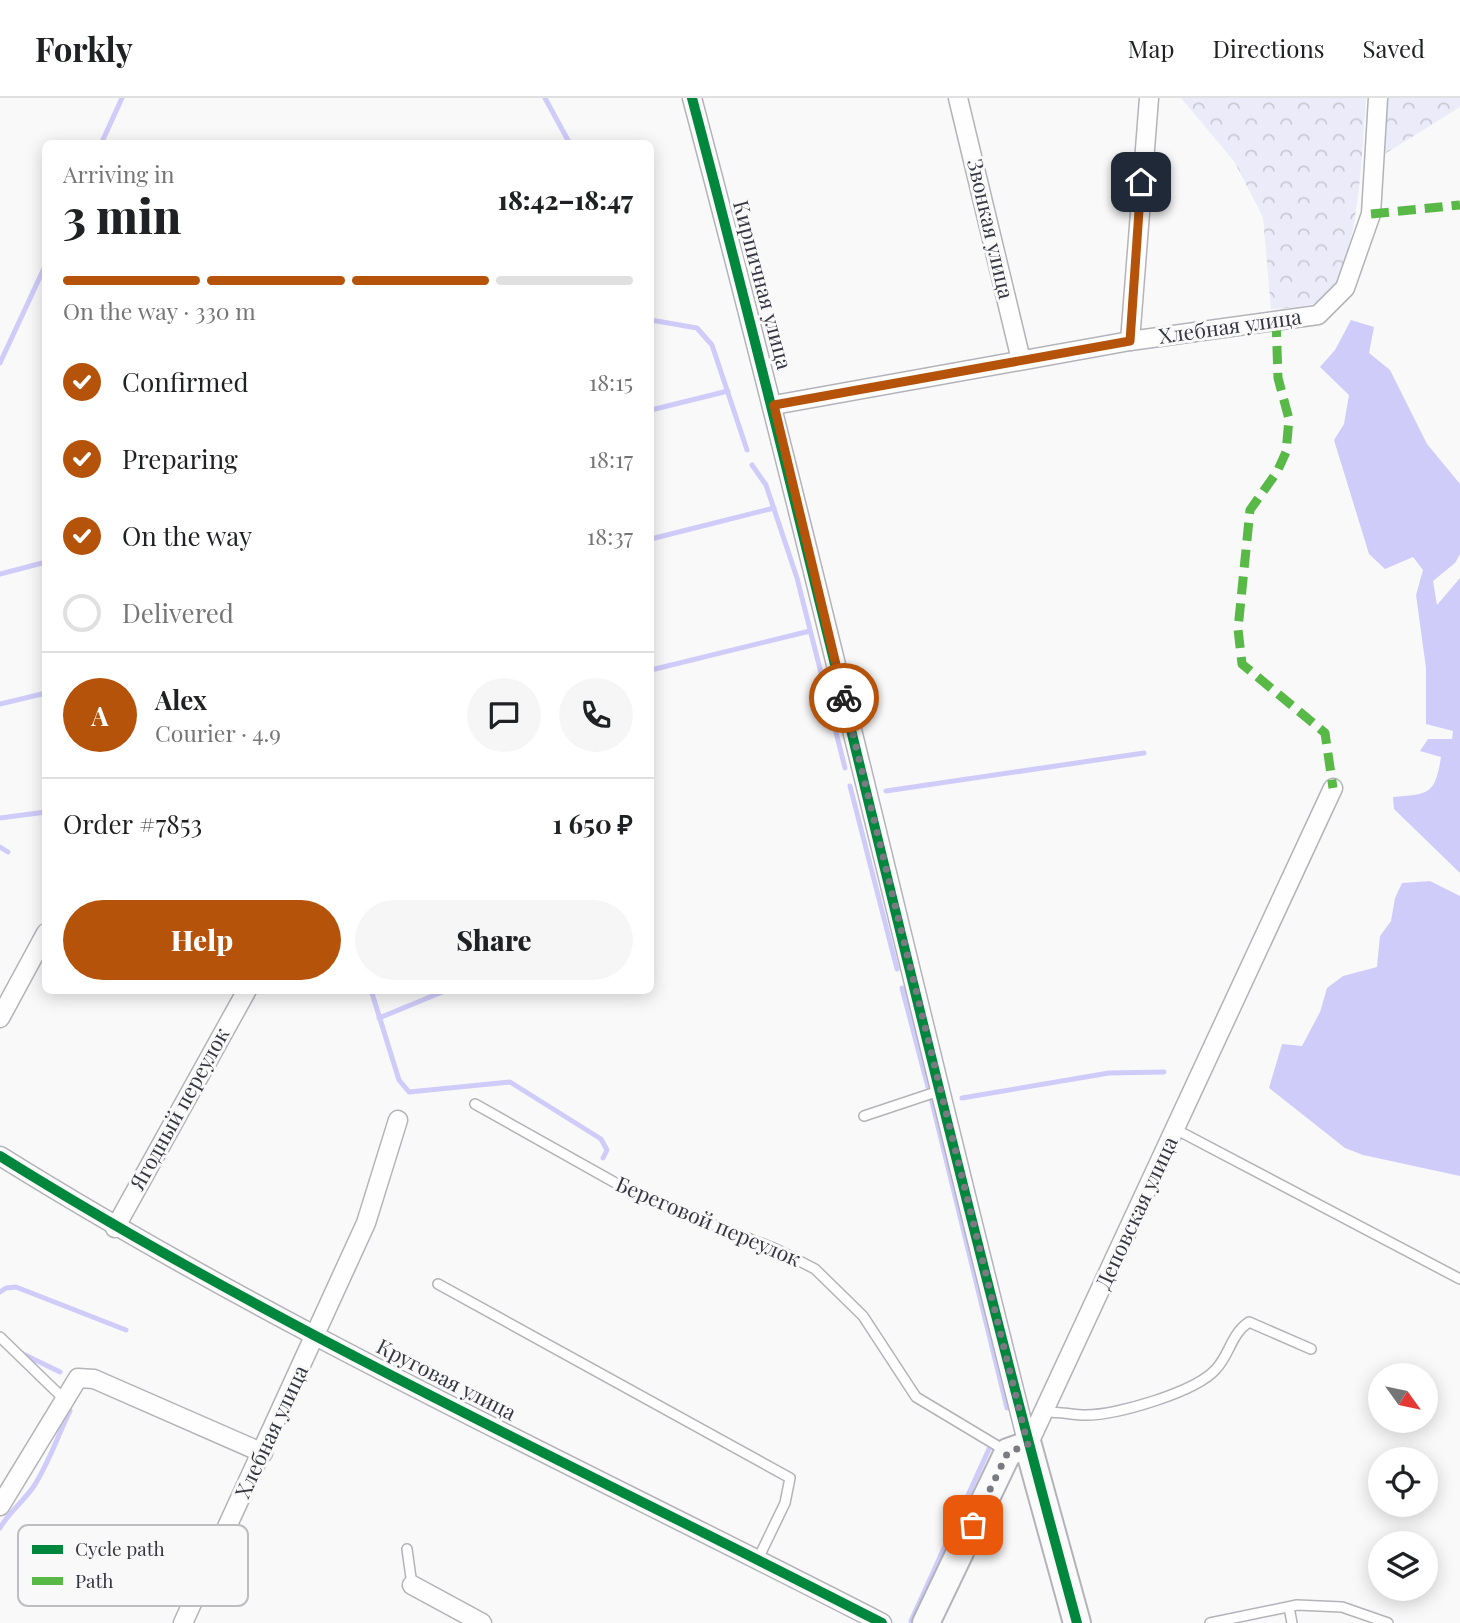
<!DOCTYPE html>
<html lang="en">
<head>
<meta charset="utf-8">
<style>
	body { margin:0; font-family:"Playfair Display",serif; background:#f6f6f6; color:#202124; height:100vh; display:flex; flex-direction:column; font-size:26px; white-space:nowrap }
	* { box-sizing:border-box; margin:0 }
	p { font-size:23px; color:#757577 }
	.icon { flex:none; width:38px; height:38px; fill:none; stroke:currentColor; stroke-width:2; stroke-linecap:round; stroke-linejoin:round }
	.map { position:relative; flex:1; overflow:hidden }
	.panel { position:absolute; left:42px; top:42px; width:612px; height:854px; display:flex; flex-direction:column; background:#fff; border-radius:10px; box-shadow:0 4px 18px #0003 }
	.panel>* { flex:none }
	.needle { width:46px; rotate:123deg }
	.tools { position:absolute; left:1368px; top:1265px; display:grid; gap:14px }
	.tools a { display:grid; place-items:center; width:70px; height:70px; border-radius:50%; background:#fff; box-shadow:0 4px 18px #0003; font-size:35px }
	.pin { position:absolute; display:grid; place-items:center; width:60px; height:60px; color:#fff; margin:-30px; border-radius:14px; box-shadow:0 4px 10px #0006 }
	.courier { position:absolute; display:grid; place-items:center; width:70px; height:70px; margin:-35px; border:5px solid #b45309; border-radius:50%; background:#fff; color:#222; box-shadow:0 2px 9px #0007 }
	.headline em { font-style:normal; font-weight:800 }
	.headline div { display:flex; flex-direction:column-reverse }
	.headline { display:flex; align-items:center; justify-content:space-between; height:119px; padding:0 21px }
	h1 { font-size:46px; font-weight:800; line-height:52px }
	.bar { display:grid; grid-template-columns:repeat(4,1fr); gap:10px 7px; align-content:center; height:84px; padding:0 21px }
	.bar i { height:9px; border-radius:5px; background:#e0e0e0 }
	.bar .active { background:#b45309 }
	.bar p { grid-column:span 4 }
	.line { display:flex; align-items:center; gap:18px; padding:0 21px; border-top:2px solid #e0e0e0 }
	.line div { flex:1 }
	.round { display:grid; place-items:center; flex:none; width:74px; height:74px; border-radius:37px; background:#f6f6f6 }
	ol { padding:0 21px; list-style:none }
	li { display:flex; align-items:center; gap:21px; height:77px }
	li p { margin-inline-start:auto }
	li .icon { padding:7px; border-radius:50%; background:#b45309; color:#fff; stroke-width:4 }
	li:last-child { color:#757577 }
	li i { width:38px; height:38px; border:4px solid #e0e0e0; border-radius:50% }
	.primary-button { display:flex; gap:14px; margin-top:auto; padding:14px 21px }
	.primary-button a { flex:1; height:80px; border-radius:42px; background:#b45309; color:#fff; font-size:28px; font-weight:800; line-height:80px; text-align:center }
	.primary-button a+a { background:#f6f6f6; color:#202124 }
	header { display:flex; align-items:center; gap:42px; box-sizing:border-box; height:98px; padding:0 35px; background:#fff; border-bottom:2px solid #e0e0e0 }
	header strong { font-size:33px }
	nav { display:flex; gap:38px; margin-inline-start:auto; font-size:24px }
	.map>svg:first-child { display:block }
	.forest { fill:url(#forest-crowns) }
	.water { fill:#d0ccfa }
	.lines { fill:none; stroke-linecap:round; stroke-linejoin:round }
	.stream { stroke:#d0ccfa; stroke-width:5 }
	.lane-casing { stroke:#b3b3b9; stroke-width:12 }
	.street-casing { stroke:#b3b3b9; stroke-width:21 }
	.secondary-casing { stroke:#b3b3b9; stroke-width:30 }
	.lane { stroke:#fefefe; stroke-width:9 }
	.street { stroke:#fefefe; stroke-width:18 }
	.secondary { stroke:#fbfbfc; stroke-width:26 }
	.quiet { stroke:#58b947; stroke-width:9; stroke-dasharray:18 9; stroke-linecap:butt }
	.cycleway-casing { stroke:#f9f9f9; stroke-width:15 }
	.cycleway { stroke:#00873e; stroke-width:10 }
	.done { stroke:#7a7a83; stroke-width:7; stroke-dasharray:0 12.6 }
	.route { stroke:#b45309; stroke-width:9 }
	.labels { text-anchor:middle; stroke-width:6; stroke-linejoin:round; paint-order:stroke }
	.street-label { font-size:21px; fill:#363643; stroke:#f9f9f9 }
	.key { fill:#f9f9f9; stroke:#bebec2; stroke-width:2 }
	.key-label { font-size:19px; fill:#363643 }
</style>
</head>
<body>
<header>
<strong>Forkly</strong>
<nav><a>Map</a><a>Directions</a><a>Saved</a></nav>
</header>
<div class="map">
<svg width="1460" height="1525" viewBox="0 0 1460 1525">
	<defs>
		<pattern id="forest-crowns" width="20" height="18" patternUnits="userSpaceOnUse" patternTransform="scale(1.75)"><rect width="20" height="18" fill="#ebebf9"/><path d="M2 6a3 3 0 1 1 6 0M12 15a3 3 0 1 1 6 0" fill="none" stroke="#cacad7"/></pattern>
	</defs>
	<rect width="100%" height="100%" fill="#f9f9f9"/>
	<g class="forest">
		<path d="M1181,0H1366C1362,46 1360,172 1323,201C1310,210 1286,210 1271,211L1263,119L1234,63Z"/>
		<polygon points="1386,0 1460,0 1460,9 1383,57"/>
	</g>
	<g class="water">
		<path d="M1351,222L1374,229L1369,255L1390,272L1427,346L1460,386V456L1455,465L1433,483L1437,507L1460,480V775L1394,711L1393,699C1429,696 1435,697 1441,659L1420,653L1428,641H1452L1453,633L1426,626V570L1416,497L1423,472L1413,459L1385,471L1369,456L1334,342L1344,326L1349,297L1320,269L1335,252Z"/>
		<polygon points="1430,783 1460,798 1460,1078 1363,1057 1345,1050 1269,990 1282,946 1302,948 1320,914 1327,890 1343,878 1377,869 1380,838 1391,823 1395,800 1402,785"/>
	</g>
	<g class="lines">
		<g class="stream">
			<polyline points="545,0 570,46"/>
			<polyline points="101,46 122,0"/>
			<polyline points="651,222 697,230 712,247 747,352"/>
			<polyline points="0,265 46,166"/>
			<polyline points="651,312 728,293"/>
			<polyline points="752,367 766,387 797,480 845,670"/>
			<polyline points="651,441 774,410"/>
			<polyline points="0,476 46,464"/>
			<polyline points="651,572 810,533"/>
			<polyline points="0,606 46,595"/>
			<polyline points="850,688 897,871"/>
			<polyline points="886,693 1144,655"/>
			<polyline points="0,720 46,714"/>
			<polyline points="0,749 8,754"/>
			<polyline points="902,890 928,989"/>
			<polyline points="371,892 399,982 409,994 510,984 601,1041 607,1052 603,1060"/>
			<polyline points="379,920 447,892"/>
			<polyline points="931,1000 1007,1310"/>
			<polyline points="962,1000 1109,975 1164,974"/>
			<polyline points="0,1194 6,1190 16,1189 126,1232"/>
			<polyline points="19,1254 60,1274"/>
			<path d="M0,1430C8,1415 24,1403 34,1388C49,1365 58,1337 70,1313"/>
			<polyline points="911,1523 989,1351"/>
		</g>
		<g class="lane-casing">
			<g id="lane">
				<polyline points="475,1006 637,1097 776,1151 815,1171 863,1218 916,1299 1006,1353"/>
				<polyline points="864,1018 939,993"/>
				<polyline points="1177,1032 1460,1181"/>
				<polyline points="438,1186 790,1380 785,1405 758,1461"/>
				<polyline points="0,1239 65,1302"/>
				<path d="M1043,1314C1058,1313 1072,1317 1086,1317C1117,1317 1196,1294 1216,1271C1230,1256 1231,1236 1249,1224L1311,1251"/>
				<polyline points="407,1451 412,1487"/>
				<polyline points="1289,1509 1292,1525"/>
				<polyline points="1210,1525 1297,1507 1342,1509 1388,1525"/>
			</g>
		</g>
		<g class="street-casing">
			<g id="street">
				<path d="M692,0C811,448 915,899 1028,1347"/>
				<polyline points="958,0 1021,262"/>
				<polyline points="1130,243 1149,0"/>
				<polyline points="774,307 1130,243 1318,217 1345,190 1371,116 1378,0"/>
				<polyline points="0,920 46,835"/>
				<path d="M0,1058C282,1234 587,1373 882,1525"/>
				<polyline points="115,1130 247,892"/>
				<polyline points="1028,1347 1333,690"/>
				<polyline points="0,1408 78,1280 94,1281 263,1355"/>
				<polyline points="412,1487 482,1525"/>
				<polyline points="183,1525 366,1125 398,1022"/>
			</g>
		</g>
		<g class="secondary-casing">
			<polyline id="secondary" points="926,1525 1008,1354 1028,1347 1077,1525"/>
		</g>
		<use href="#lane" class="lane"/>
		<use href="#street" class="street"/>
		<use href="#secondary" class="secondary"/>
		<g class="quiet">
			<polyline points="1371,116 1460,107"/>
			<polyline points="1276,221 1278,280 1289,321 1286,354 1277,374 1250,412 1238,531 1242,566 1325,635 1333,690"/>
		</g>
		<g class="cycleway-casing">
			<g id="cycleway">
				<path d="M692,0C826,507 939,1019 1077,1525"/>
				<path d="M0,1058C282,1234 587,1373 882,1525"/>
			</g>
		</g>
		<use href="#cycleway" class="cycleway"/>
	</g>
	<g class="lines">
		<polyline class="done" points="844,600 1028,1347 1008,1354 973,1427"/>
		<polyline class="route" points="844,600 774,307 1130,243 1141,84"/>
	</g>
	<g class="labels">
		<g class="street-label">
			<text transform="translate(990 131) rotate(77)" y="7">Звонкая улица</text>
			<text transform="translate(762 187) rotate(75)" y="7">Кирпичная улица</text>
			<text transform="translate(1230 229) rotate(-8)" y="7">Хлебная улица</text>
			<text transform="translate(180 1011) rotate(-61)" y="7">Ягодный переулок</text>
			<text transform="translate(1137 1115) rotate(-65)" y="7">Деповская улица</text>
			<text transform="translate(708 1124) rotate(23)" y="7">Береговой переулок</text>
			<text transform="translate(446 1282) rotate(27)" y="7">Круговая улица</text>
			<text transform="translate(272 1334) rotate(-65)" y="7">Хлебная улица</text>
		</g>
	</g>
	<rect x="18" y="1427" width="230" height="81" rx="10" class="key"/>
	<rect x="32" y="1447" width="31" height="9" fill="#00873e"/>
	<rect x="32" y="1479" width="31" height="8" fill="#58b947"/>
	<g class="key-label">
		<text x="75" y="1458">Cycle path</text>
		<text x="75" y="1490">Path</text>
	</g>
</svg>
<div class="tools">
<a><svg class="needle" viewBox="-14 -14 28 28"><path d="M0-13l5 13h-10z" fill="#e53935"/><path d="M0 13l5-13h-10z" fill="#757577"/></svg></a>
<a><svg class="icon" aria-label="locate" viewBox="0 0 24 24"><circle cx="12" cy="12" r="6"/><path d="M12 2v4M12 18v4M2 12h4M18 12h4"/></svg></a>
<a><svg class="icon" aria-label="layers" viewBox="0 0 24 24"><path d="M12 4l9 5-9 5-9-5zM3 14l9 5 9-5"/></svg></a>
</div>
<div class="pin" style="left:973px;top:1427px;background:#ea580c"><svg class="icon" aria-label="bag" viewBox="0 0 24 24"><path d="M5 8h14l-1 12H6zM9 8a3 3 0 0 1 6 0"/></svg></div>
<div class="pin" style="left:1141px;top:84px;background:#1f2937"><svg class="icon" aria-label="home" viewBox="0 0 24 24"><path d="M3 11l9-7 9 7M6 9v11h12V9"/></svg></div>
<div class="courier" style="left:844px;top:600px"><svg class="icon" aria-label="bike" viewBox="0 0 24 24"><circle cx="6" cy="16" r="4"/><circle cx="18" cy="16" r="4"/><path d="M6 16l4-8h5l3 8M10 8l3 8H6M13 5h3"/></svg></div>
<section class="panel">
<div class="headline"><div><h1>3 min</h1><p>Arriving in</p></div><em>18:42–18:47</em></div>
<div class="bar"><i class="active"></i><i class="active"></i><i class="active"></i><i></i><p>On the way · 330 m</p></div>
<ol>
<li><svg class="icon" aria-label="check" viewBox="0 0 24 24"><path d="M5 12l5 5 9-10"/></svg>Confirmed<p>18:15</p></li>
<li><svg class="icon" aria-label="check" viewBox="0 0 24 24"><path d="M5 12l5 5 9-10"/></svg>Preparing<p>18:17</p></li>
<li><svg class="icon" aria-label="check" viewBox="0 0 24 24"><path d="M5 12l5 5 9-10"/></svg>On the way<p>18:37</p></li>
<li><i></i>Delivered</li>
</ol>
<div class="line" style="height:126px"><b class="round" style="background:#b45309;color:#fff">A</b><div><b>Alex</b><p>Courier · 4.9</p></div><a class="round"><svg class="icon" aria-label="chat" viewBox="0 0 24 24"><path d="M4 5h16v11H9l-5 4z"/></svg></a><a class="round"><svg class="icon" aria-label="phone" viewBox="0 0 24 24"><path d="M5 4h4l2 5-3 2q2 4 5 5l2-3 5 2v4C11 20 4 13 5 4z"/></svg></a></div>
<div class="line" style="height:91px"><div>Order #7853</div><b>1 650 ₽</b></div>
<div class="primary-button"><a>Help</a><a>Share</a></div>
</section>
</div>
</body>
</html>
